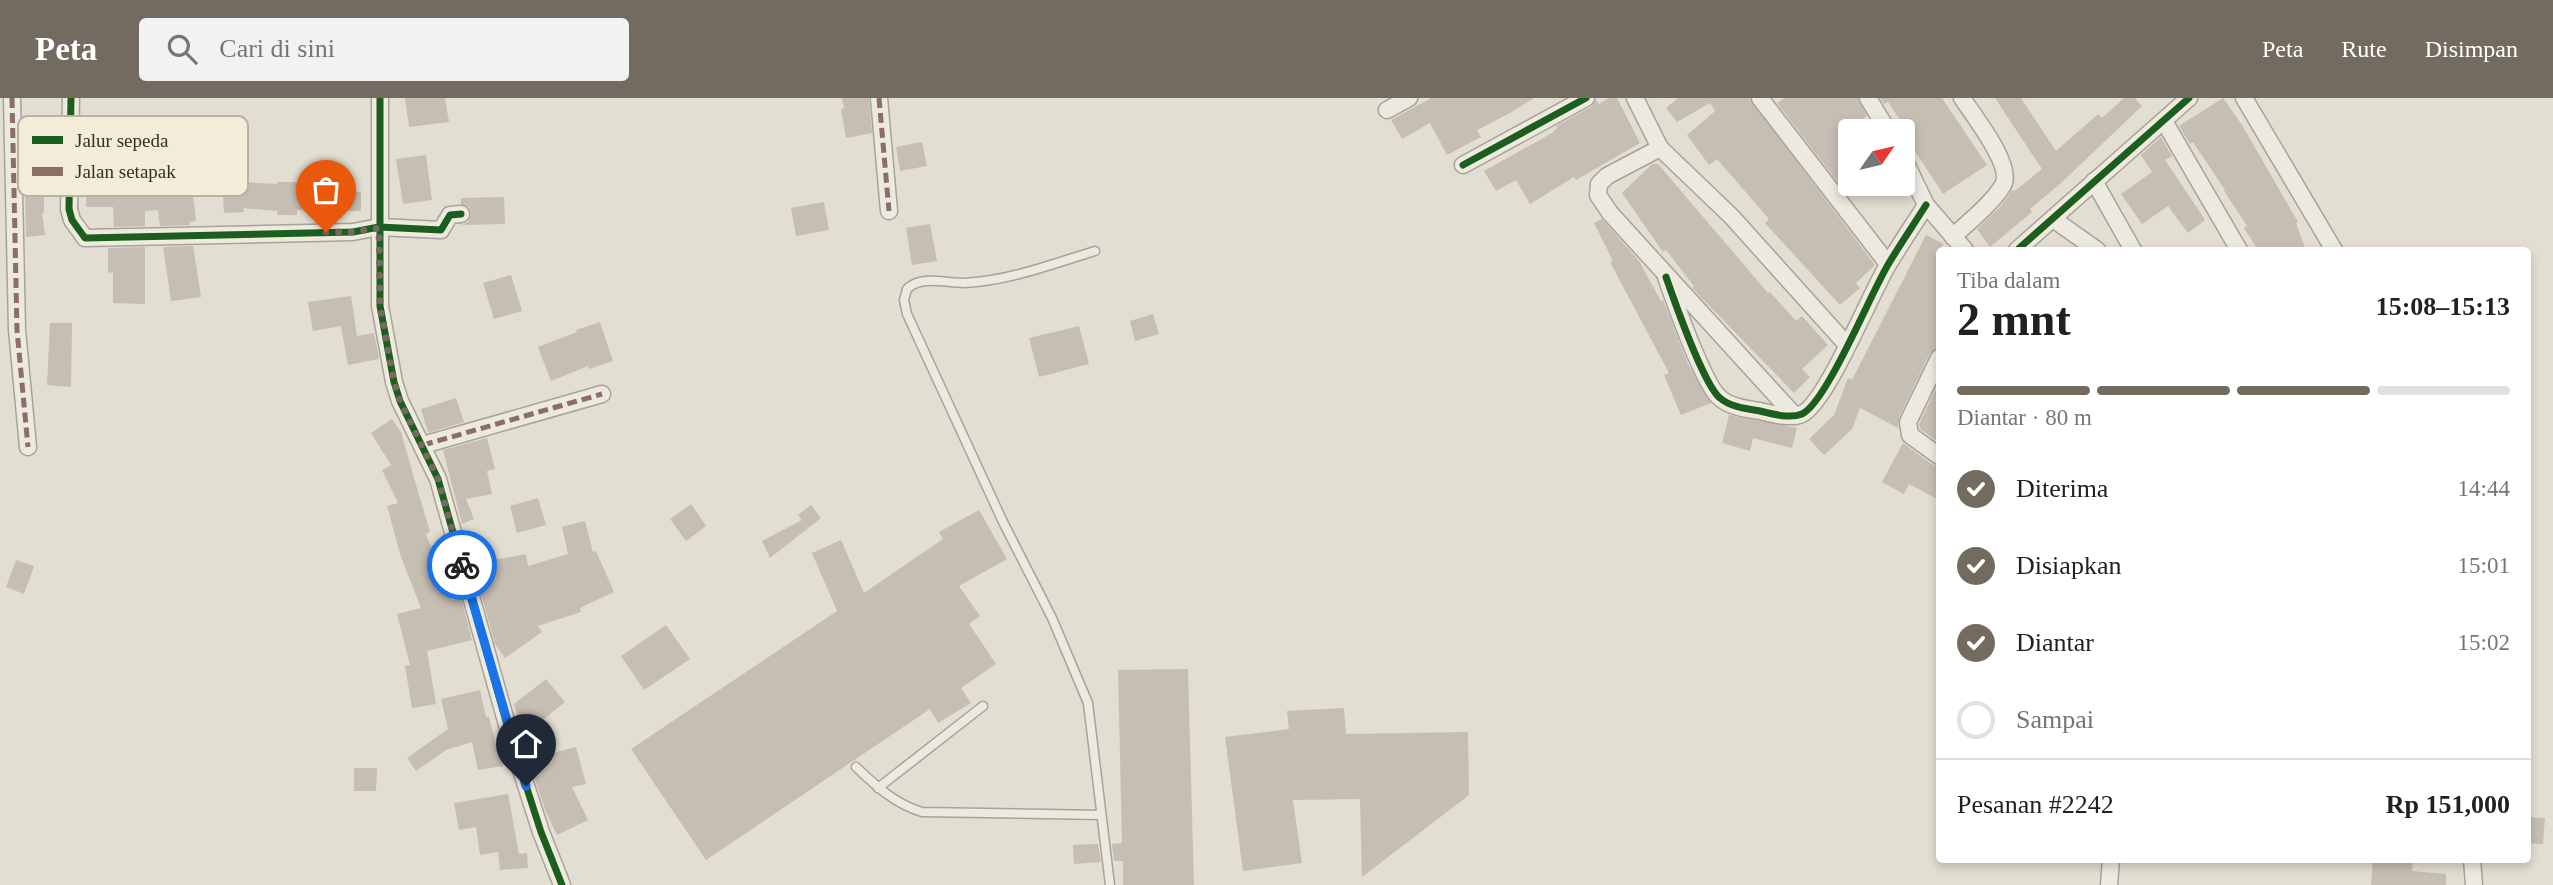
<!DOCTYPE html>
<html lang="id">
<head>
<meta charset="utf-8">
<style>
	body { margin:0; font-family:"Times New Roman",serif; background:#f2f2f2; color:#202124; height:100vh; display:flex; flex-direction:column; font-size:26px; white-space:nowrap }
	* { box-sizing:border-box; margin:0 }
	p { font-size:23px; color:#757577 }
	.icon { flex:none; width:38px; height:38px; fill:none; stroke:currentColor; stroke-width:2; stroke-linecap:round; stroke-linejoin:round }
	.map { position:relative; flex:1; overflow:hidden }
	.panel { position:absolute; left:1936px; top:149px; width:595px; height:616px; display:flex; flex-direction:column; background:#fff; border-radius:7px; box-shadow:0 4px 10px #0003 }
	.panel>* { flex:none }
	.needle { width:46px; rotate:56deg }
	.buttons { position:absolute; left:1838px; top:21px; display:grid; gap:14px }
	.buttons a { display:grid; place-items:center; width:77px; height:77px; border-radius:7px; background:#fff; box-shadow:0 4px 10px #0003; font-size:35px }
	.pin { position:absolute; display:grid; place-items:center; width:60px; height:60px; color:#fff; margin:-72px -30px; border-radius:50% 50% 50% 0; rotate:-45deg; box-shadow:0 0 7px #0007 }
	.pin .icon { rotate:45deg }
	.courier { position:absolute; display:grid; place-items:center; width:70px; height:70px; margin:-35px; border:5px solid #1a73e8; border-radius:50%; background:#fff; color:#222; box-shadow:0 2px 9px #0007 }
	.headline em { font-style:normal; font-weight:800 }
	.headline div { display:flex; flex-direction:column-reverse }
	.headline { display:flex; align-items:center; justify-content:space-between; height:119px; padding:0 21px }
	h1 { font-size:46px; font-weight:800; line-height:52px }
	.bar { display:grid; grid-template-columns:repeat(4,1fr); gap:10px 7px; align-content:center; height:84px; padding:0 21px }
	.bar i { height:9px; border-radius:5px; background:#e0e0e0 }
	.bar .current { background:#736b5f }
	.bar p { grid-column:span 4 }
	.line { display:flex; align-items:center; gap:18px; padding:0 21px; border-top:2px solid #e0e0e0 }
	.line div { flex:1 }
	ol { padding:0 21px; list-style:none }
	li { display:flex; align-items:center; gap:21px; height:77px }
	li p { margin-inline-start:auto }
	li .icon { padding:7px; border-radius:50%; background:#736b5f; color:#fff; stroke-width:4 }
	li:last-child { color:#757577 }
	li i { width:38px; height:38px; border:4px solid #e0e0e0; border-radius:50% }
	header { display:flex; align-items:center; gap:42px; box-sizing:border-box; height:98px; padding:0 35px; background:#736b5f; color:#fff }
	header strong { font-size:33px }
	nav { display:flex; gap:38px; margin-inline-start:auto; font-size:24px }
	.search { width:490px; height:63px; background:#f2f2f2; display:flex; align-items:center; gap:18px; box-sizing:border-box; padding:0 24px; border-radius:7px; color:#757577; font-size:26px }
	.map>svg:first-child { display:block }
	.building { fill:#c6beb2 }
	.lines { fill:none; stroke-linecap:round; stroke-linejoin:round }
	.lane-casing { stroke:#a8a399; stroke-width:11 }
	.street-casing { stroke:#a8a399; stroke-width:19 }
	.lane { stroke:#ece9e1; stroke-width:8 }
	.street { stroke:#ece9e1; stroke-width:16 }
	.quiet { stroke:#8d6e63; stroke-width:5; stroke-dasharray:10 5; stroke-linecap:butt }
	.cycleway-casing { stroke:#f2ecd8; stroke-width:11 }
	.cycleway { stroke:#1b5e20; stroke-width:7 }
	.done { stroke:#736b5f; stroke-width:7; stroke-dasharray:0 12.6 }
	.route { stroke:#1a73e8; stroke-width:9 }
	.key { fill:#f2ecd8; stroke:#bab3a1; stroke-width:2 }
	.key-label { font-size:19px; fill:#372d21 }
</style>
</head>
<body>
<header>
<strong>Peta</strong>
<div class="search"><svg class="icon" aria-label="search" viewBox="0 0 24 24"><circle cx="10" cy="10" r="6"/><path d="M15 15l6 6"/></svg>Cari di sini</div>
<nav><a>Peta</a><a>Rute</a><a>Disimpan</a></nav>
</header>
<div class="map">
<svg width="2553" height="787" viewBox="0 0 2553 787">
	<rect width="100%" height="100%" fill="#e2ded1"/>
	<g class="building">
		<polygon points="405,0 445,0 449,24 409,29"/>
		<polygon points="842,0 869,0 872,35 846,40 841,11 844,10"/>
		<polygon points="1431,0 1534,0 1510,15 1477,32 1481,39 1447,57 1430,25 1402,41 1391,22"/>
		<polygon points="1609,0 1617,0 1640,45 1576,82 1574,79 1530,106 1516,82 1496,93 1484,73 1552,35 1557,30 1556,28 1591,9 1596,2 1599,6"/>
		<polygon points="1678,0 1749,0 1875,167 1856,185 1860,190 1840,207 1765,125 1769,121 1717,61 1709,67 1687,37 1715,13 1710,5 1677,24 1666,10"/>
		<polygon points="1784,0 1858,0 1867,18 1858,24 1864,33 1850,33 1850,93 1846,95 1777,5"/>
		<polygon points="1880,0 1942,0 1987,67 1943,96 1902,33 1906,31 1888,4 1884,6"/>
		<polygon points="1995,0 2021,0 2056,53 2098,16 2102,20 2124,0 2135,0 2142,8 2061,85 2030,111 2032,114 1990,149 1977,131 2001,108 2012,92 2015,93 2042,71"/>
		<polygon points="2223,0 2242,27 2298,124 2296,125 2306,152 2258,152 2244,130 2247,128 2224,93 2225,92 2193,44 2190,46 2179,28"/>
		<polygon points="2161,39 2172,58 2165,62 2205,122 2188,135 2168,108 2142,126 2121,96 2152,74 2141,57"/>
		<polygon points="922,44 927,68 900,73 896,49"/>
		<polygon points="86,49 110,49 110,90 163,88 163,85 191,82 196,123 190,124 190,127 160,128 158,112 145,113 145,128 114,129 113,109 86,109"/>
		<polygon points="426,57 432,102 403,106 396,61"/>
		<polygon points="1652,66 1658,66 1768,195 1770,194 1796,223 1802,218 1828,247 1802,271 1810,279 1794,295 1692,190 1694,188 1666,152 1663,154 1622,95"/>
		<polygon points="243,84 277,86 277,84 297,84 297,93 361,94 361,113 297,112 297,117 277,117 277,113 243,110 244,114 224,115 222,85"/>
		<polygon points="25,93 44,93 44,115 42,115 45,137 26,139"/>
		<polygon points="504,99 505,126 461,127 468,124 471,116 469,109 461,106 461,100"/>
		<polygon points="824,104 829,132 796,138 791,110"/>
		<polygon points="1602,121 1639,163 1661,203 1663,202 1688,266 1711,305 1681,317 1664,277 1669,275 1610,164 1613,163 1594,125"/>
		<polygon points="930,126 937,163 912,167 906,130"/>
		<polygon points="1926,137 1944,146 1939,152 1939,250 1930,255 1899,319 1898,330 1860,310 1852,331 1824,357 1809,341 1834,317 1848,280 1852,282"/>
		<polygon points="193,148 201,199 171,203 163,149"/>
		<polygon points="145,149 145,206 113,205 113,174 108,175 108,150"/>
		<polygon points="511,177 522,213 494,221 483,185"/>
		<polygon points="351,198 357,238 374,235 379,261 348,267 341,228 313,233 308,204"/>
		<polygon points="1153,216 1159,236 1135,243 1130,223"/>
		<polygon points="600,224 613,263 589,271 588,268 551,283 538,249 577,234 576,232"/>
		<polygon points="50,225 72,225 71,289 47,287"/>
		<polygon points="1079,228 1089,266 1039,279 1029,240"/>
		<polygon points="1939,284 1939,345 1920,331 1919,326"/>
		<polygon points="456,300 464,324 428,335 421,311"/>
		<polygon points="1729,317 1797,330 1792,350 1753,340 1750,353 1722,345"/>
		<polygon points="392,321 401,334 414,380 430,434 426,436 452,502 461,500 472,542 427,553 436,606 412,610 405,568 410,567 397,516 421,510 401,459 387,408 398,405 382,372 391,367 371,335"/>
		<polygon points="487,340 495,371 487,373 492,396 466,401 474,421 462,426 443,352"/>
		<polygon points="1903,345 1933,367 1939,368 1939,402 1909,386 1904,396 1882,384"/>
		<polygon points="538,400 546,427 517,435 510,408"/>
		<polygon points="691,406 706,428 686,443 670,421"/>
		<polygon points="811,407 821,420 770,460 762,443 802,422 798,417"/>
		<polygon points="979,412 1007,461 959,488 980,518 969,526 996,566 961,590 971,605 938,625 930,611 706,762 631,651 837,513 812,455 841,442 864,495 943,441 939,434"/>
		<polygon points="585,423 593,454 596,453 614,494 580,510 581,514 538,528 542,534 505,560 495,546 479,489 483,489 478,465 526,456 528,468 568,456 562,429"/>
		<polygon points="16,462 34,468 24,496 6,489"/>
		<polygon points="666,527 690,561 644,592 621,558"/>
		<polygon points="1188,571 1194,787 1123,787 1123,763 1114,763 1112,746 1122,745 1118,572"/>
		<polygon points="546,581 565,604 540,624 549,656 576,649 586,686 572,689 588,722 557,737 546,714 527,658 523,642 532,640 519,624 514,606"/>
		<polygon points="480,592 486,619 489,619 496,647 498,646 503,668 478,672 472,644 446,652 416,673 407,660 448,631 441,601"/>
		<polygon points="1344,610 1346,636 1468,634 1469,697 1362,779 1360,701 1293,702 1302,765 1243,773 1225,639 1289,631 1287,613"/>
		<polygon points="354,670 377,670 376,693 354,693"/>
		<polygon points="508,696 519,756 527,755 528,770 500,772 498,754 480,757 476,729 459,732 454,705"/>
		<polygon points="2527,719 2545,720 2543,746 2527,745"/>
		<polygon points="1098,746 1101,764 1074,766 1073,747"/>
		<polygon points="2373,761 2413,764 2412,773 2446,776 2446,787 2371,787"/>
	</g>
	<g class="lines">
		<g class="lane-casing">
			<g id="lane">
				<path d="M1095,153C1052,166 1009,183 964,185C945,185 921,177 907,191L904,202L907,216L1003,424L1052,520L1088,605L1110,787"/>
				<path d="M856,669C876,688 895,706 922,714L1101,717"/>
				<polyline points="878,690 983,608"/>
			</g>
		</g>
		<g class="street-casing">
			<g id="street">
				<polyline points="12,0 17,232 28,349"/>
				<polyline points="71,0 69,111 72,122 85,140 353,134 379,129 441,132 450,117 461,116"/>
				<polyline points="380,0 380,208 394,284 400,303 438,381 511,641 541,734 562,787"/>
				<polyline points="879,0 889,113"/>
				<polyline points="1635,0 1660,50 1732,119 1847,247"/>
				<polyline points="1760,0 1888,166"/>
				<polyline points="1868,0 1888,33"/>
				<polyline points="2244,0 2334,152"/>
				<polyline points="1387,12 1409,0"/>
				<polyline points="2164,23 2239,152"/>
				<polyline points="1660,50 1607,78 1599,86 1598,97 1610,115 1795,318"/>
				<polyline points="1902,57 1926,107 1965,152"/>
				<polyline points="1463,67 1586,0"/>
				<polyline points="2094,83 2133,152"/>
				<polyline points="2053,121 2097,152"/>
				<path d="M1953,139C1969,123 1992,106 2003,87C2014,68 1973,17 1962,0"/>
				<polyline points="2017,152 2189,0"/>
				<path d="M1666,179C1674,202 1704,287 1720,300C1730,309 1747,311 1760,313C1772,316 1790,321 1802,316C1827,304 1871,194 1889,165C1901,145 1914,126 1926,107"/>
				<polyline points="1939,260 1908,324 1910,337 1939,358"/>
				<polyline points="423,347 602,296"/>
				<polyline points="2472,761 2474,787"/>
				<polyline points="2109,787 2111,761"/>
			</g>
		</g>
		<use href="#lane" class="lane"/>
		<use href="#street" class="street"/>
		<g class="quiet">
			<polyline points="12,0 17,232 28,349"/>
			<polyline points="879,0 889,113"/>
			<polyline points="423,347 602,296"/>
		</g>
		<g class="cycleway-casing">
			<g id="cycleway">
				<polyline points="71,0 69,111 72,122 85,140 353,134 379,129 441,132 450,117 461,116"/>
				<polyline points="380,0 380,208 394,284 400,303 438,381 511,641 541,734 562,787"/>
				<polyline points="1463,67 1586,0"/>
				<polyline points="2017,152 2189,0"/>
				<path d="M1666,179C1674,202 1704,287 1720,300C1730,309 1747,311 1760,313C1772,316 1790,321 1802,316C1827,304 1871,194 1889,165C1901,145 1914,126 1926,107"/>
			</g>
		</g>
		<use href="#cycleway" class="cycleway"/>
	</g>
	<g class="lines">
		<polyline class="done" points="326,134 353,134 379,130 380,208 394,284 400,303 438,381 462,467"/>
		<polyline class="route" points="462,467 526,688"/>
	</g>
	<rect x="18" y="18" width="230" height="80" rx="10" class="key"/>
	<rect x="32" y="38" width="31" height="8" fill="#1b5e20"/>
	<rect x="32" y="69" width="31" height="9" fill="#8d6e63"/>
	<g class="key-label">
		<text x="75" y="49">Jalur sepeda</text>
		<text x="75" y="80">Jalan setapak</text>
	</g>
</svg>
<div class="buttons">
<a><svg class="needle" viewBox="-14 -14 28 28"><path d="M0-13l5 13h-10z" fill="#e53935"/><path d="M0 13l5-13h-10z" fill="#757577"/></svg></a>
</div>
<div class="pin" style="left:326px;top:134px;background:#ea580c"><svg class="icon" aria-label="bag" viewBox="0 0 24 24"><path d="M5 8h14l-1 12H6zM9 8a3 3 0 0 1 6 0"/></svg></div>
<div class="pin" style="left:526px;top:688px;background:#1f2937"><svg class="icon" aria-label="home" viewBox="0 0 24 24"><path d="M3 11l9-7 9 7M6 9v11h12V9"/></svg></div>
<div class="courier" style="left:462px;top:467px"><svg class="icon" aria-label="bike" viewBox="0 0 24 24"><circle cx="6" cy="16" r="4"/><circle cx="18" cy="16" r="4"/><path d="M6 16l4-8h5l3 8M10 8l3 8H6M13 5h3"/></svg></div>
<section class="panel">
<div class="headline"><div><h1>2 mnt</h1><p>Tiba dalam</p></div><em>15:08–15:13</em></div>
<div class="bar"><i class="current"></i><i class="current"></i><i class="current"></i><i></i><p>Diantar · 80 m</p></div>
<ol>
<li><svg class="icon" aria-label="check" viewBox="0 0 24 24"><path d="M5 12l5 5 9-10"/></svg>Diterima<p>14:44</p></li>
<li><svg class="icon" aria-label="check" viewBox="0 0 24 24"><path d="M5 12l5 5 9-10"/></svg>Disiapkan<p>15:01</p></li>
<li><svg class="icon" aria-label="check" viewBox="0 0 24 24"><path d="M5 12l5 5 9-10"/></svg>Diantar<p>15:02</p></li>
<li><i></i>Sampai</li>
</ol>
<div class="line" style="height:91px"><div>Pesanan #2242</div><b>Rp 151,000</b></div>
</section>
</div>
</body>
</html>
